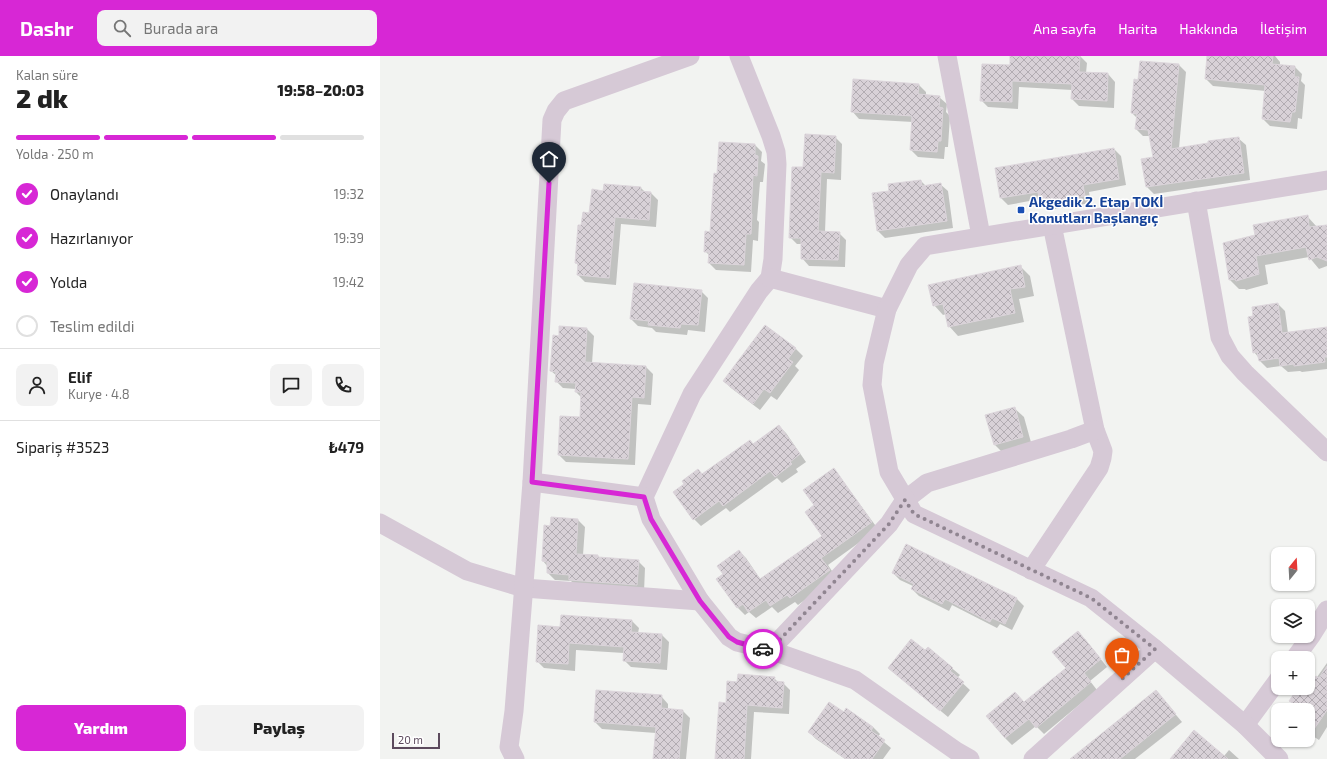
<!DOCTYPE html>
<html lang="tr">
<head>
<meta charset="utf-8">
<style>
	body { margin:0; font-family:"Exo 2",sans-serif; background:#f2f2f2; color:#222; height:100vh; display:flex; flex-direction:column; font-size:15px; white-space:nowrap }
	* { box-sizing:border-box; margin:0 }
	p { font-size:13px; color:#767676 }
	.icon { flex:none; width:22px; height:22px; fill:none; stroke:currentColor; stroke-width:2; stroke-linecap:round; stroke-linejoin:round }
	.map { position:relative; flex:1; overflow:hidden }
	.panel { display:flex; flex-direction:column; background:#fff; width:380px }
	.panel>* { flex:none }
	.needle { width:26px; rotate:18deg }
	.controls { position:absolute; left:891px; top:491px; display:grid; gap:8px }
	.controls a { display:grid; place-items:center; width:44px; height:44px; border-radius:8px; background:#fff; box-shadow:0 1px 3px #0004; font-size:20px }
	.scale { position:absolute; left:12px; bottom:10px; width:48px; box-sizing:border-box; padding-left:4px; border:2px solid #5c4a5d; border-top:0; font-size:11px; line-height:14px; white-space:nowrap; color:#5c4a5d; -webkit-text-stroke:3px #fff; paint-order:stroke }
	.pin { position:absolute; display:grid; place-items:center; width:34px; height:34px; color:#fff; margin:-41px -17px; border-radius:50% 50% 50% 0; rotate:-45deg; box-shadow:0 0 4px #0007 }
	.pin .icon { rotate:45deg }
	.courier { position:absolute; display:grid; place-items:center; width:40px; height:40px; margin:-20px; border:3px solid #d727d5; border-radius:50%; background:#fff; color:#222; box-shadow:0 1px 5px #0007 }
	.summary em { font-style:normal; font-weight:800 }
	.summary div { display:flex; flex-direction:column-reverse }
	.summary { display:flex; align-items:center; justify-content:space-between; height:68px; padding:0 16px }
	h1 { font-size:26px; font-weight:800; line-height:30px }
	.bar { display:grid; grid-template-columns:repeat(4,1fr); gap:6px 4px; align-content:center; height:48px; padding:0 16px }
	.bar i { height:5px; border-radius:3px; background:#e0e0e0 }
	.bar .active { background:#d727d5 }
	.bar p { grid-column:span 4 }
	.line { display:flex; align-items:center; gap:10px; padding:0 16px; border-top:1px solid #e0e0e0 }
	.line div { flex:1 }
	.round { display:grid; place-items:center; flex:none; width:42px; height:42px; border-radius:8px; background:#f2f2f2 }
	ol { padding:0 16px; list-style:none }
	li { display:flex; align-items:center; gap:12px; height:44px }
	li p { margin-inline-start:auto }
	li .icon { padding:4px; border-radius:50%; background:#d727d5; color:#fff; stroke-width:4 }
	li:last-child { color:#767676 }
	li i { width:22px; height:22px; border:2px solid #e0e0e0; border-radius:50% }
	.primary-button { display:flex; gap:8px; margin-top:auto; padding:8px 16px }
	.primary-button a { flex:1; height:46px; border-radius:8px; background:#d727d5; color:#fff; font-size:16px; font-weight:800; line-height:46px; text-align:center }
	.primary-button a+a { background:#f2f2f2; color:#222 }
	header { display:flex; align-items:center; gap:24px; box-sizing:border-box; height:56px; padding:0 20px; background:#d727d5; color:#fff }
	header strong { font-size:19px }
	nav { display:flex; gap:22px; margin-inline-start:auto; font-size:14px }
	.search { width:280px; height:36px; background:#f2f2f2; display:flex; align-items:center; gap:10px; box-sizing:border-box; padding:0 14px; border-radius:8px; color:#767676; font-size:15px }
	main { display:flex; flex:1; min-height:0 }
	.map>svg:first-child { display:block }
	.shadow { fill:#0003 }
	.building { fill:url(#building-cross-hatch); stroke:#dcd5db }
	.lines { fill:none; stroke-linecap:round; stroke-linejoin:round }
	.minor { stroke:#d6c9d6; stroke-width:19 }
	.done { stroke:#908591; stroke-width:4; stroke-dasharray:0 7.2 }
	.route { stroke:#d727d5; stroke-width:5 }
	.transit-dot { fill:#1a4fb4; stroke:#fff; stroke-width:1.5 }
	.labels { text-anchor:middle; stroke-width:3; stroke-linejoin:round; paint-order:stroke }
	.transit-label { font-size:14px; font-weight:bold; fill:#164399; stroke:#fff; text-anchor:start }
</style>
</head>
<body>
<header>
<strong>Dashr</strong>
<div class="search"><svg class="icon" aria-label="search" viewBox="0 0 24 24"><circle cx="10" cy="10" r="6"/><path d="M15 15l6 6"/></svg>Burada ara</div>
<nav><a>Ana sayfa</a><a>Harita</a><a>Hakkında</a><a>İletişim</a></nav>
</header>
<main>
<section class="panel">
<div class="summary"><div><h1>2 dk</h1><p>Kalan süre</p></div><em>19:58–20:03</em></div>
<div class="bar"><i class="active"></i><i class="active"></i><i class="active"></i><i></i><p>Yolda · 250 m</p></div>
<ol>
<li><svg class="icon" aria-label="check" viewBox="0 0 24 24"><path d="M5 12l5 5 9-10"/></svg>Onaylandı<p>19:32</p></li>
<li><svg class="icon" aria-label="check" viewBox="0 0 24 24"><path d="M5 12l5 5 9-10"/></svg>Hazırlanıyor<p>19:39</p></li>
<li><svg class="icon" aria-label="check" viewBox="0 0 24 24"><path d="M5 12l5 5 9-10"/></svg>Yolda<p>19:42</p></li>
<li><i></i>Teslim edildi</li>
</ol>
<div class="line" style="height:72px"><a class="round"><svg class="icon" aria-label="person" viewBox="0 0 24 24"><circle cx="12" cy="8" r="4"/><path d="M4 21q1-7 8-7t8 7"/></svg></a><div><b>Elif</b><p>Kurye · 4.8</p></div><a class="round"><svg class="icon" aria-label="chat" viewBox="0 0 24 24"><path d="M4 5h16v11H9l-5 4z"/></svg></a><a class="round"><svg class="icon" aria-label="phone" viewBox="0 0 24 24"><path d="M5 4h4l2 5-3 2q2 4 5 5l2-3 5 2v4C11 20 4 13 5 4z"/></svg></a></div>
<div class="line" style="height:52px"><div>Sipariş #3523</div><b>₺479</b></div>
<div class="primary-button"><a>Yardım</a><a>Paylaş</a></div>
</section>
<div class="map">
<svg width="947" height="703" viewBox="0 0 947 703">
	<defs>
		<pattern id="building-cross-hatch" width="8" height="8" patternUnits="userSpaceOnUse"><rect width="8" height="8" fill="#d8d1d7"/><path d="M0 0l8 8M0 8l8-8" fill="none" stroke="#b2acb2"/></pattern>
	</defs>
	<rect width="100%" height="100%" fill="#f2f3f1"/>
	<g class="shadow">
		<polygon points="631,0 700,0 707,7 706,17 728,18 735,26 734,52 699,50 692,43 692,34 639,31 638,53 608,51 601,44 631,10"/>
		<polygon points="828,0 895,0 900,6 900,10 915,11 922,18 921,25 925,29 922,63 918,62 917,73 890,70 883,63 886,35 833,30 826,23"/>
		<polygon points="799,9 806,16 799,92 858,82 866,89 870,124 774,138 767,131 774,102 770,80 763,80 756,73 757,62 752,57 759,25"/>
		<polygon points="539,29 546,36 546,40 559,41 567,48 566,56 570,60 568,91 565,91 564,103 538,101 531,94 533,66 479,63 472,55"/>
		<polygon points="455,81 462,88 461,124 447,123 445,176 459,177 466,184 465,211 429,210 422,202 422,188 417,188 410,181 424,112"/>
		<polygon points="375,89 382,96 381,105 385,108 383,126 380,126 377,164 379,166 378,185 373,184 371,216 336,214 329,207 330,200 325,195 331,177 338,119"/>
		<polygon points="734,93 741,100 746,129 709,136 711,147 668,154 661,147 660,143 628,149 621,142"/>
		<polygon points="541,125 546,130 560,128 568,135 573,172 505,182 498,175 510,136"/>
		<polygon points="261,132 265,136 271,137 278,144 276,171 241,168 236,229 205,226 198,219 199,210 196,207 202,171 224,136"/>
		<polygon points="927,160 937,171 947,170 947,210 939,213 929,201 885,209 888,228 866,234 865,233 859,233 850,224 844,188 876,180"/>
		<polygon points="640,210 650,220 654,240 639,243 644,266 578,280 569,270 566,258 563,259 554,249"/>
		<polygon points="321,235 328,242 325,276 308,274 307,279 276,276 272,272 258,270 251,263"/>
		<polygon points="898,248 905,255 908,277 947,272 947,313 922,316 920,315 908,316 901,310 887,312 880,305 879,302 874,296 874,261"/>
		<polygon points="207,273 214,280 212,307 266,311 273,318 271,349 258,348 255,409 186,406 179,399 181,361 200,362 202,342 196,336 196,333 183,332 176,325 177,320 171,315 180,281"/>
		<polygon points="416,293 423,300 415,310 419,314 397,344 391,340 380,354 351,332 344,325"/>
		<polygon points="634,352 644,361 652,390 624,398 615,389 606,360"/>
		<polygon points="399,370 406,377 426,406 416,413 418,416 402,427 397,422 350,456 346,452 321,470 314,463 322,418 374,389"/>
		<polygon points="453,413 460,421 498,473 448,509 456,521 418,549 415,546 398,557 392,551 376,562 369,556 365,559 358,552 338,523 345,518 359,495 366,502 381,524 443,480 435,449"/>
		<polygon points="198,464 205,471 203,499 218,500 220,502 258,505 265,512 264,536 197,531 191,525 175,524 168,517 168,511 163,505 171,471"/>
		<polygon points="527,489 637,543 644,550 632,574 620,568 617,572 572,549 569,555 539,540 532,533 533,530 520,524 513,517"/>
		<polygon points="252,565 259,572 258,577 282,579 289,586 287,614 251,611 244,604 244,597 196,594 195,615 164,612 157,605 181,572"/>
		<polygon points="705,583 727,611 710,625 717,634 664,678 656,670 632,689 625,682 687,612"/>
		<polygon points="548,592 580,619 577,622 590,634 568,661 509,612 545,596"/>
		<polygon points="947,607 947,671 939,684 928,677 928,654 909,654 913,648 911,645 925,638"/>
		<polygon points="394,622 399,627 403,627 410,634 409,658 374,656 371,703 336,703 358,627"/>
		<polygon points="776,635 802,666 755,703 691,703"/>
		<polygon points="281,640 288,648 288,653 303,655 310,662 306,703 274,703 276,677 222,673 215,666"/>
		<polygon points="464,657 493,671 500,678 498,681 511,692 503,703 465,703 436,683 429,676"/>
		<polygon points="849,694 859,703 799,703 844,700"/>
	</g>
	<g class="building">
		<polygon points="630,0 700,0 699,16 728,17 727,45 691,43 692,28 632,25 632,46 600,45 602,8 630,9"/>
		<polygon points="827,0 893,0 892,8 915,10 914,21 919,21 915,56 912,56 910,66 882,63 885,29 825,23"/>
		<polygon points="760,5 799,8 791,93 828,87 828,85 859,81 864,117 766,131 761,103 773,101 768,74 755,73 757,58 751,57 754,23 758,24"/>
		<polygon points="473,23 539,28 538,38 560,40 559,51 563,52 561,85 558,85 557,96 530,94 532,60 471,56"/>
		<polygon points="425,78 456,80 454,117 441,116 438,175 460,176 458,204 421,203 421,182 409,182 412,111 423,111"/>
		<polygon points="339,86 375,88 375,99 378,100 377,120 373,119 371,157 372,158 371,178 366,178 364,209 328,207 329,196 324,196 325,175 330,176 334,117 337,118"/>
		<polygon points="734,92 739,123 703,129 705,140 660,148 658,136 620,142 615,112"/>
		<polygon points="541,124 542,130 561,127 567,165 497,175 492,137 509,135 508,128"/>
		<polygon points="224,128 261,131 260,135 271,136 269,164 235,161 229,222 197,219 198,208 195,207 198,169 201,169 203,156 209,157 212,133 223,135"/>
		<polygon points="928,159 929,171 947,169 947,205 937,201 929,204 926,191 876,200 879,218 856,225 855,223 849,224 843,187 875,179 873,169"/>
		<polygon points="641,209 645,231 630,233 635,257 568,271 563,248 553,250 548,229"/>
		<polygon points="254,227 322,234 318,269 301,268 300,272 268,269 269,265 250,263"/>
		<polygon points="898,247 902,277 947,271 947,301 944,301 945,306 914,310 914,308 900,310 899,302 879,305 877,296 873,297 868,261 873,260 872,251"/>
		<polygon points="385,269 416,292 408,303 413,306 390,337 384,333 373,348 343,325"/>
		<polygon points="179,270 207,272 205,306 266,310 264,342 252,341 248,403 178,399 180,360 200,361 201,336 195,336 196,327 175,326 176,316 170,315 173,279 179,280"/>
		<polygon points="635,351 643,381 614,389 605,359"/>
		<polygon points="399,369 420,398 410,406 412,408 395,421 390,415 343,450 339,445 313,464 293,436 304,428 302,425 318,413 322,418 370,384 373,388"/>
		<polygon points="454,412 492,466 441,502 450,514 410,542 407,539 390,550 386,544 368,556 363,548 357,552 336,523 343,518 337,510 359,494 380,523 442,480 425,456 434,449 423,434"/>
		<polygon points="171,461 198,463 196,498 218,499 218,501 259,504 257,529 189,524 189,519 167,517 167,506 162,505 164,469 170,470"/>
		<polygon points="526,488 637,542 625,568 612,562 610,566 565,543 562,548 531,533 534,528 512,517"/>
		<polygon points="181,559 252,564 251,576 282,578 280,607 243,605 244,591 189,587 188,608 156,606 158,569 180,571"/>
		<polygon points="698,575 721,603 704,617 711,626 656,672 649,663 625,682 606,660 635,636 644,646 686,612 672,596"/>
		<polygon points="531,583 545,594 548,591 573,612 570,615 584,626 560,655 508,612"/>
		<polygon points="947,610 947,654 928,682 928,654 908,654 913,647 909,645 918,632 928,632 936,620 939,622"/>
		<polygon points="358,618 395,621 394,625 404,626 402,652 367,649 364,703 335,703 339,646 346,647 347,625 357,626"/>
		<polygon points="216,634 282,639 281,652 303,654 299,703 273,703 276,671 214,666"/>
		<polygon points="776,634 796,658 740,703 690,703"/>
		<polygon points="449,646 464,656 466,652 493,671 491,675 505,684 492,703 466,703 428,676"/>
		<polygon points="814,674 848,703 790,703"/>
	</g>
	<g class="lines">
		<g class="minor">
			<polyline points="359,0 391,80 396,96 397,108 393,203 390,222 379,235 312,338 264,441 271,463 320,545 349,581 357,586 390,594 475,624 576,695 590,703"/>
			<polyline points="567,0 601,180"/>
			<polyline points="816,145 840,281 850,300 865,317 947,396"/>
			<polyline points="390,222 507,253"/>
			<polyline points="152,426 264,441"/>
			<polyline points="0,467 87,515 144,532 320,545"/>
			<polyline points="651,514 719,412 722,402 723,395 715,374 672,169"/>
			<polyline points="390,594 509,468 525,444 547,427 691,383 715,374"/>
			<polyline points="915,602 931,580 947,554"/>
			<polyline points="865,669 898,624"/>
			<polyline points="135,703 129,691 134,655 152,426 172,64 176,55 184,45 310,0"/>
			<polyline points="653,703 775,593"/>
			<polyline points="899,703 865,669 775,593 711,542 534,458 509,416 492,329 494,307 507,253 529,209 545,190 947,124"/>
		</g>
	</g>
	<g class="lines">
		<polyline class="done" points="383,593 390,594 509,468 525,444 534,458 711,542 775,593 742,623"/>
		<polyline class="route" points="169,127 152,426 264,441 271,463 320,545 349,581 357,586 383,593"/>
	</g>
	<rect class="transit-dot" x="637" y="150" width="8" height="8" rx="2"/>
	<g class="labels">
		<g class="transit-label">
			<text x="649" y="151">Akgedik 2. Etap TOKİ<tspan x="649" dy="16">Konutları Başlangıç</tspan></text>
		</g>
	</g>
</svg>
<div class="controls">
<a><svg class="needle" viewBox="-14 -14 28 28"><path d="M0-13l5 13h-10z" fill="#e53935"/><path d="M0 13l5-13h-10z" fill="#767676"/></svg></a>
<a><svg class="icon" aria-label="layers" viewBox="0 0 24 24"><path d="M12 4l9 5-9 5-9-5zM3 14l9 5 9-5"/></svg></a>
<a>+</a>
<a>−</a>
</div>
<div class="scale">20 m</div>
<div class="pin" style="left:742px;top:623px;background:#ea580c"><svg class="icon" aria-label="bag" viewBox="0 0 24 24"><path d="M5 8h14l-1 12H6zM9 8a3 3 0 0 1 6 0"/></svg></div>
<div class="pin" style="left:169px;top:127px;background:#1f2937"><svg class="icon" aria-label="home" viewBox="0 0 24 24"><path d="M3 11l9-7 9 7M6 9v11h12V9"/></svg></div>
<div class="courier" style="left:383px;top:593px"><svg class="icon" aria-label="car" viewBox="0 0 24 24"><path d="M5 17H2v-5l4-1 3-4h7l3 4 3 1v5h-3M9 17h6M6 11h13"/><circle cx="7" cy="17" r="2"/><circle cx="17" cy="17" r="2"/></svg></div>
</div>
</main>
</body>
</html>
